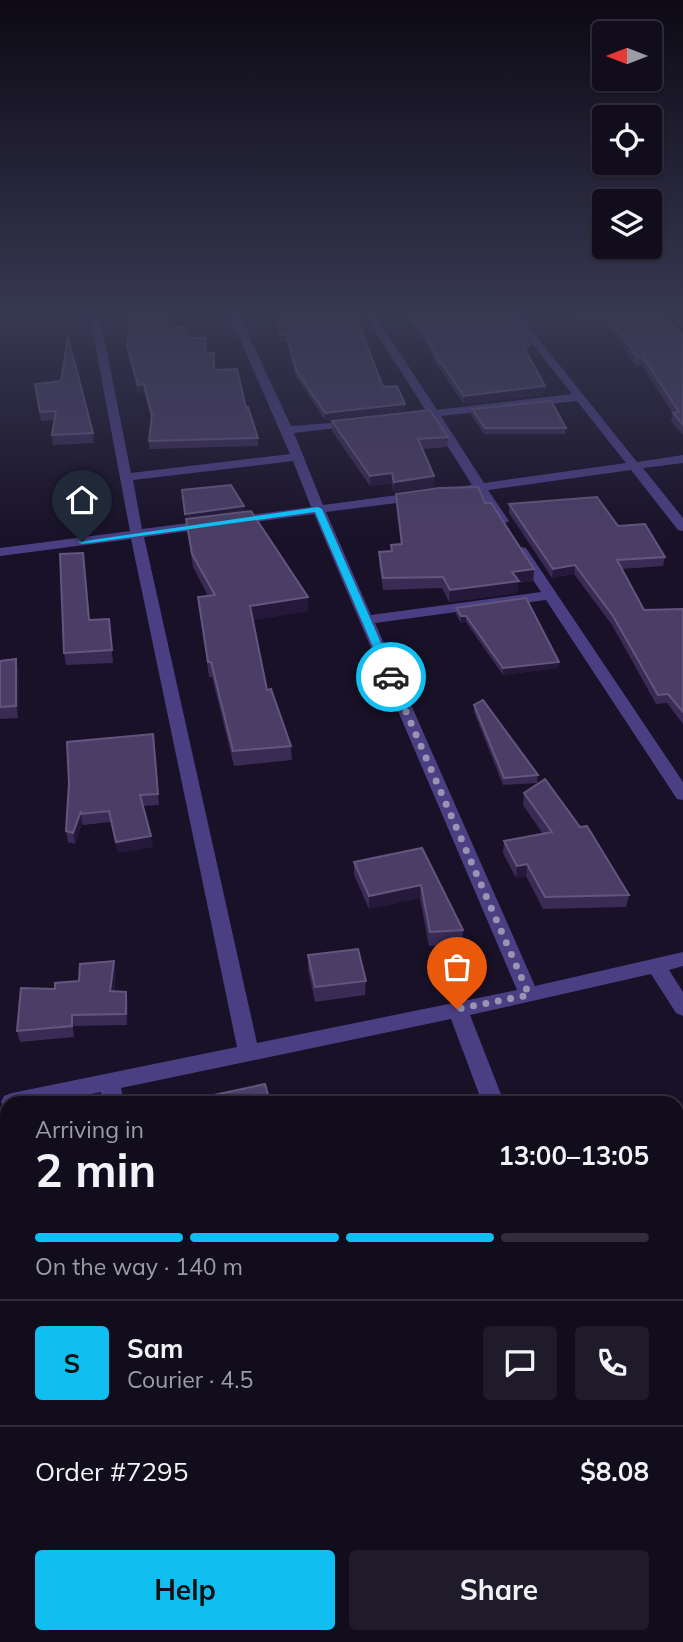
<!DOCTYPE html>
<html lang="en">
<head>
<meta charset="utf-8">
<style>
	body { margin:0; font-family:Mulish,sans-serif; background:#1f1b2a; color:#f1f3f6; height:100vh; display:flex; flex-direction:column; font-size:26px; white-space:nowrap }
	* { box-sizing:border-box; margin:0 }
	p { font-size:23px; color:#9c9ca4 }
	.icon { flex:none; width:38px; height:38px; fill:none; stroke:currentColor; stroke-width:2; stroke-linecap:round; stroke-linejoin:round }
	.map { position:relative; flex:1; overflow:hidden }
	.drawer { position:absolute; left:0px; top:1096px; width:684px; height:548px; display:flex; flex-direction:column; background:#120d1d; border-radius:21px 21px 0 0; box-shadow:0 2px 5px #0004,0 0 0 2px #312d3b }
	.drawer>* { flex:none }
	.needle { width:46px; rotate:270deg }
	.controls { position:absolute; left:592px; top:21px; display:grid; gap:14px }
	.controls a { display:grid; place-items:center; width:70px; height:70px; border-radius:7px; background:#120d1d; box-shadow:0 2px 5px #0004,0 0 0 2px #312d3b; font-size:35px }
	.pin { position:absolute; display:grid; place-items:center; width:60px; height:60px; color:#fff; margin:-72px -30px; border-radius:50% 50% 50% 0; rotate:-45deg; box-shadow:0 0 7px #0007 }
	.pin .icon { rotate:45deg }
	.courier { position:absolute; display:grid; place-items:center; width:70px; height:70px; margin:-35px; border:5px solid #11bef1; border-radius:50%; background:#fff; color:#222; box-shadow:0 2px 9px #0007 }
	.summary em { font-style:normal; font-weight:700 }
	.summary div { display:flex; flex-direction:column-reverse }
	.summary { display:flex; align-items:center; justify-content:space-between; height:119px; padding:0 35px }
	h1 { font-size:46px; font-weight:700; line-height:52px }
	.bar { display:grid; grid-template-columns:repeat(4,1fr); gap:10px 7px; align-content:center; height:84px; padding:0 35px }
	.bar i { height:9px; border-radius:5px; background:#312d3b }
	.bar .on { background:#11bef1 }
	.bar p { grid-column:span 4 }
	.line { display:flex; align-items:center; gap:18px; padding:0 35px; border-top:2px solid #312d3b }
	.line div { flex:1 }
	.round { display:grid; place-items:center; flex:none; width:74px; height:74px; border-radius:7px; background:#1f1b2a }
	.cta { display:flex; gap:14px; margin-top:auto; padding:14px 35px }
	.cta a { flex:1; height:80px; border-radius:7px; background:#11bef1; color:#111; font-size:28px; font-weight:700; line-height:80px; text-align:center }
	.cta a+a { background:#1f1b2a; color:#f1f3f6 }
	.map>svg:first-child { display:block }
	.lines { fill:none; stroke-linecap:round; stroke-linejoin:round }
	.street { fill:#4a3f83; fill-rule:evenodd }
	.wall { fill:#392b54 }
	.shaded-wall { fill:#24193a }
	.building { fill:#4b3e66; stroke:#63567e; stroke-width:2 }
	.route { fill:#11bef1 }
	.done { stroke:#9b93b2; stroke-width:7; stroke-dasharray:0 12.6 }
</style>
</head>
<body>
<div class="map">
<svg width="683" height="1642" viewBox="0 0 683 1642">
	<rect width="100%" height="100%" fill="#181127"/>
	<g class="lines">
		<g class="street">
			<path d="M89,312H99L131,473L290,454L228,312H238L291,426L357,421V425L353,426L294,433L323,505L420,492L426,496L420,500L326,512L371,615L541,592L514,551L521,547L526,548L683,782V800L677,799L546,600L375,623L535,986L683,952V966L669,970L683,992V1016L676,1013L651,974L470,1015L504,1102H482L451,1019L121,1088L124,1102H102L101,1092L52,1102H7V1109L4,1108L1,1102L4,1096L12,1093L237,1047L131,539L0,556V548L130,531ZM293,461L311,507L142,529L133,480ZM314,514L517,990L257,1043L144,537Z"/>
			<path d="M363,312H373L437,410L572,394L507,312H517L637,462L683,455V463L643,468L683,518V531L678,530L631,470L488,490L509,521L502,525L497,524L477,492L450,494V488L472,485L430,418H423L417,415L426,411ZM577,401L626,463L484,483L441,416Z"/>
			<polygon points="677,1573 683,1575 683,1617 677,1614"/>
			<polygon points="7,1612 7,1636 18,1636 0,1642 0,1614"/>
			<polygon points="175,1636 205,1636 207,1642 177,1642"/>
		</g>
	</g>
	<g class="wall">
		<polygon points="273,312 363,312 365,317 365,323 358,324 383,387 405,404 404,411 325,420 296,377 287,342 280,342"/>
		<polygon points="400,312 510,312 529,344 528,352 526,352 545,386 544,395 464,404 436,364 426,343"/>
		<polygon points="572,312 658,312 683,334 683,435 671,421 673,414 642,365 636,366 609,327 581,328"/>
		<polygon points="666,312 683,312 683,327"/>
		<polygon points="170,328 189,338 207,346 206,353 214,370 246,408 258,438 258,446 149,449 149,441 151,418 144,392 138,393 128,352 127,345"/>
		<polygon points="35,384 93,433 94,443 53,445 52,435 55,420 41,421"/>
		<polygon points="472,409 566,428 565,434 484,434 471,415"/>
		<polygon points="332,421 448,437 447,447 422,449 434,476 433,487 393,492 392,483 370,486 332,431"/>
		<polygon points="182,490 244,506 244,512 308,611 253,620 267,690 291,746 292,760 234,766 212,677 209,677 198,597 208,596 193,567"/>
		<polygon points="396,494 485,503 534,569 533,581 518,583 517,593 449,602 442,588 383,590 379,563 379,552 391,551 391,545 401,545 396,505"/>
		<polygon points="509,504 618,526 665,557 663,566 621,569 644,610 683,609 683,724 667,703 656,704 612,625 574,574 552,578 509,513"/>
		<polygon points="83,553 89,620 110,631 113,663 66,665 64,653"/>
		<polygon points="456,608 559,662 558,668 503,675 466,622 461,623 456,614"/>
		<polygon points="0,661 19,670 18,718 0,719"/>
		<polygon points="474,705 538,775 537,783 503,785 474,712"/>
		<polygon points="153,734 159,805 143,806 153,847 118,853 111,822 83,825 82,823 75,844 68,842 66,831"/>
		<polygon points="524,793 629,895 626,907 543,909 526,876 516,878 503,853 504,841 543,834 523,805"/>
		<polygon points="422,848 463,930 462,944 429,946 420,898 369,909 354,875 354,862"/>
		<polygon points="308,955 366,981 365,995 315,1002 308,969"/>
		<polygon points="116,972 114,991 126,992 128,1003 127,1025 74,1026 74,1037 20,1042 17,1031 55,989 79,981"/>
		<polygon points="7,1474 7,1560 0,1561 0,1475"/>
	</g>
	<g class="shaded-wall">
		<polygon points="356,317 365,317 365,323 356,324"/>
		<polygon points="144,384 144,392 138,393 138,385"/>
		<polygon points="545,386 544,395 464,404 464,396"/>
		<polygon points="405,404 404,411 325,420 325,413"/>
		<polygon points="392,473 392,483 370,486 370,476"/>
		<polygon points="434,476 433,487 393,492 394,482"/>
		<polygon points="244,506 244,512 186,520 185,514"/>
		<polygon points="575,565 574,574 552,578 553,569"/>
		<polygon points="534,569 533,581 518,583 517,593 449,602 450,590 512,572"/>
		<polygon points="308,597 308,611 251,621 250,606"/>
		<polygon points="461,616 466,616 466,622 461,623"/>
		<polygon points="16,659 19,670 18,718 16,706"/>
		<polygon points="559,662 558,668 503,675 503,668"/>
		<polygon points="81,811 82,823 75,844 73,833"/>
		<polygon points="151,836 153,847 118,853 116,842"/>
		<polygon points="527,864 526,876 516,878 517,866"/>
		<polygon points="421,885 420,898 369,909 369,896"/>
		<polygon points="114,961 116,972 112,1002 110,991"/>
		<polygon points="126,992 128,1003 127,1025 126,1014"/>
		<polygon points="72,1015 74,1026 74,1037 72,1026"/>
		<polygon points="683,1184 683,1194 677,1196 677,1185"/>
		<polygon points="7,1290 7,1303 0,1305 0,1292"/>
	</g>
	<g class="building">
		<polygon points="132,312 165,312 170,328 183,327 189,338 206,338 204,353 214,353 214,370 237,369 246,408 248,407 258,438 149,441 152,415 144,384 138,385 127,345"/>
		<polygon points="274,312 363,312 365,317 356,317 383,387 397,386 405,404 325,413 296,370 287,335 280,335"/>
		<polygon points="405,312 510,312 529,344 522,344 545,386 464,396 436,356 426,335"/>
		<polygon points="577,312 658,312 683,334 683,425 673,413 679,412 643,357 638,358 610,319 582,320"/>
		<polygon points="676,312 683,312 683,318"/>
		<polygon points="68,337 93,433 52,435 56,411 40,412 35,384 61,381"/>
		<polygon points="551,401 566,428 485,428 472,409"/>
		<polygon points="430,410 448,437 418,439 434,476 394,482 392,473 370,476 332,421"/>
		<polygon points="231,485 244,506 185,514 182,490"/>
		<polygon points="478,487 485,503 491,503 534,569 512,572 519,581 450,590 443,577 383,578 379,552 392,551 391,545 402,544 396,494 439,488"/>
		<polygon points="597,497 618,526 645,524 665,557 617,560 644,610 683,609 683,712 668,694 658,695 613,616 575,565 553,569 509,504"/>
		<polygon points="251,511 308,597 250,606 267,690 271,689 291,746 233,751 211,662 208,662 198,597 215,595 192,554 186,519"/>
		<polygon points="83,553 89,620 109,619 112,650 64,653 60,554"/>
		<polygon points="526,598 559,662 503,668 466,616 461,616 456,608"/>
		<polygon points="16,659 16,706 0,707 0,661"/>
		<polygon points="483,700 538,775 504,778 474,705"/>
		<polygon points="153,734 158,794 140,795 151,836 116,842 109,811 81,814 81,811 73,833 66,831 69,783 67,742"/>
		<polygon points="545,779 580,827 587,826 629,895 545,897 527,864 517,866 504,841 552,832 524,793"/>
		<polygon points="422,848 463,930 430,932 421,885 369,896 354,862"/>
		<polygon points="358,949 366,981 315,987 308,955"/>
		<polygon points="114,961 110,991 126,992 126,1014 72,1015 72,1026 17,1031 21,988 55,989 55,983 79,981 80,964"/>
		<polygon points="265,1084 270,1102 210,1102 209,1096"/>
		<polygon points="677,1121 683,1131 683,1184 677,1185"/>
		<polygon points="7,1210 7,1290 0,1292 0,1211"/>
		<polygon points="7,1474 7,1548 0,1550 0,1475"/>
		<polygon points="285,1636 358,1636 358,1637 361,1636 408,1636 410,1642 285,1642"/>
	</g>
	<linearGradient id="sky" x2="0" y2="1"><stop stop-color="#0d0915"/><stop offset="0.58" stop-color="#373852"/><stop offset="1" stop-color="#373852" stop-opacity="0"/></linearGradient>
	<rect width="683" height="542" fill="url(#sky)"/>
	<polygon class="route" points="318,507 322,509 396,677 394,679 386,677 315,512 82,544 78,542"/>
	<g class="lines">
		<polyline class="done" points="391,677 529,995 457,1009"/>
	</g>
</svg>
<div class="controls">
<a><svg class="needle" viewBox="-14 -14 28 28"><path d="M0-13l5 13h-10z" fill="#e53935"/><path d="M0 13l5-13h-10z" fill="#9c9ca4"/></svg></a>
<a><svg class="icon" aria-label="locate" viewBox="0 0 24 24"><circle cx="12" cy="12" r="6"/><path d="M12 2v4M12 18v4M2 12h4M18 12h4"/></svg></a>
<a><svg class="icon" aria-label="layers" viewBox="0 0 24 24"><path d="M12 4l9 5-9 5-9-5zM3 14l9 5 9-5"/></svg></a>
</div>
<div class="pin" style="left:457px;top:1009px;background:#ea580c"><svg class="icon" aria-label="bag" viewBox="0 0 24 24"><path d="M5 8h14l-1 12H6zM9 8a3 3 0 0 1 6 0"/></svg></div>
<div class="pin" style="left:82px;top:542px;background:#1f2937"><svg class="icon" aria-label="home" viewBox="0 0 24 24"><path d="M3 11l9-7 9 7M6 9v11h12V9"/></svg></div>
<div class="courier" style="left:391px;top:677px"><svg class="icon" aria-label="car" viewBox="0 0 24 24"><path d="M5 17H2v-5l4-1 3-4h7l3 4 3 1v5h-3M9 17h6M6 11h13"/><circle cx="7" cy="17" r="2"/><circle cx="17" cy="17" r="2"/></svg></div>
<section class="drawer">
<div class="summary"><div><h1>2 min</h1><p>Arriving in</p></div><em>13:00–13:05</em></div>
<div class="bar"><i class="on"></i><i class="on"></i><i class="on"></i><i></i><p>On the way · 140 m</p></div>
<div class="line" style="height:126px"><b class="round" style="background:#11bef1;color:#111">S</b><div><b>Sam</b><p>Courier · 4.5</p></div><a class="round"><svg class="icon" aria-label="chat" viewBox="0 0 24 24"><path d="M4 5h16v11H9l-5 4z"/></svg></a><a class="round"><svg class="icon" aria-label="phone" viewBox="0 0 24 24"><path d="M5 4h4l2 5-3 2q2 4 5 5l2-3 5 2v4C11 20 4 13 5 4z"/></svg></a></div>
<div class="line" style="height:91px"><div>Order #7295</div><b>$8.08</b></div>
<div class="cta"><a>Help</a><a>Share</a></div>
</section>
</div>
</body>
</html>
